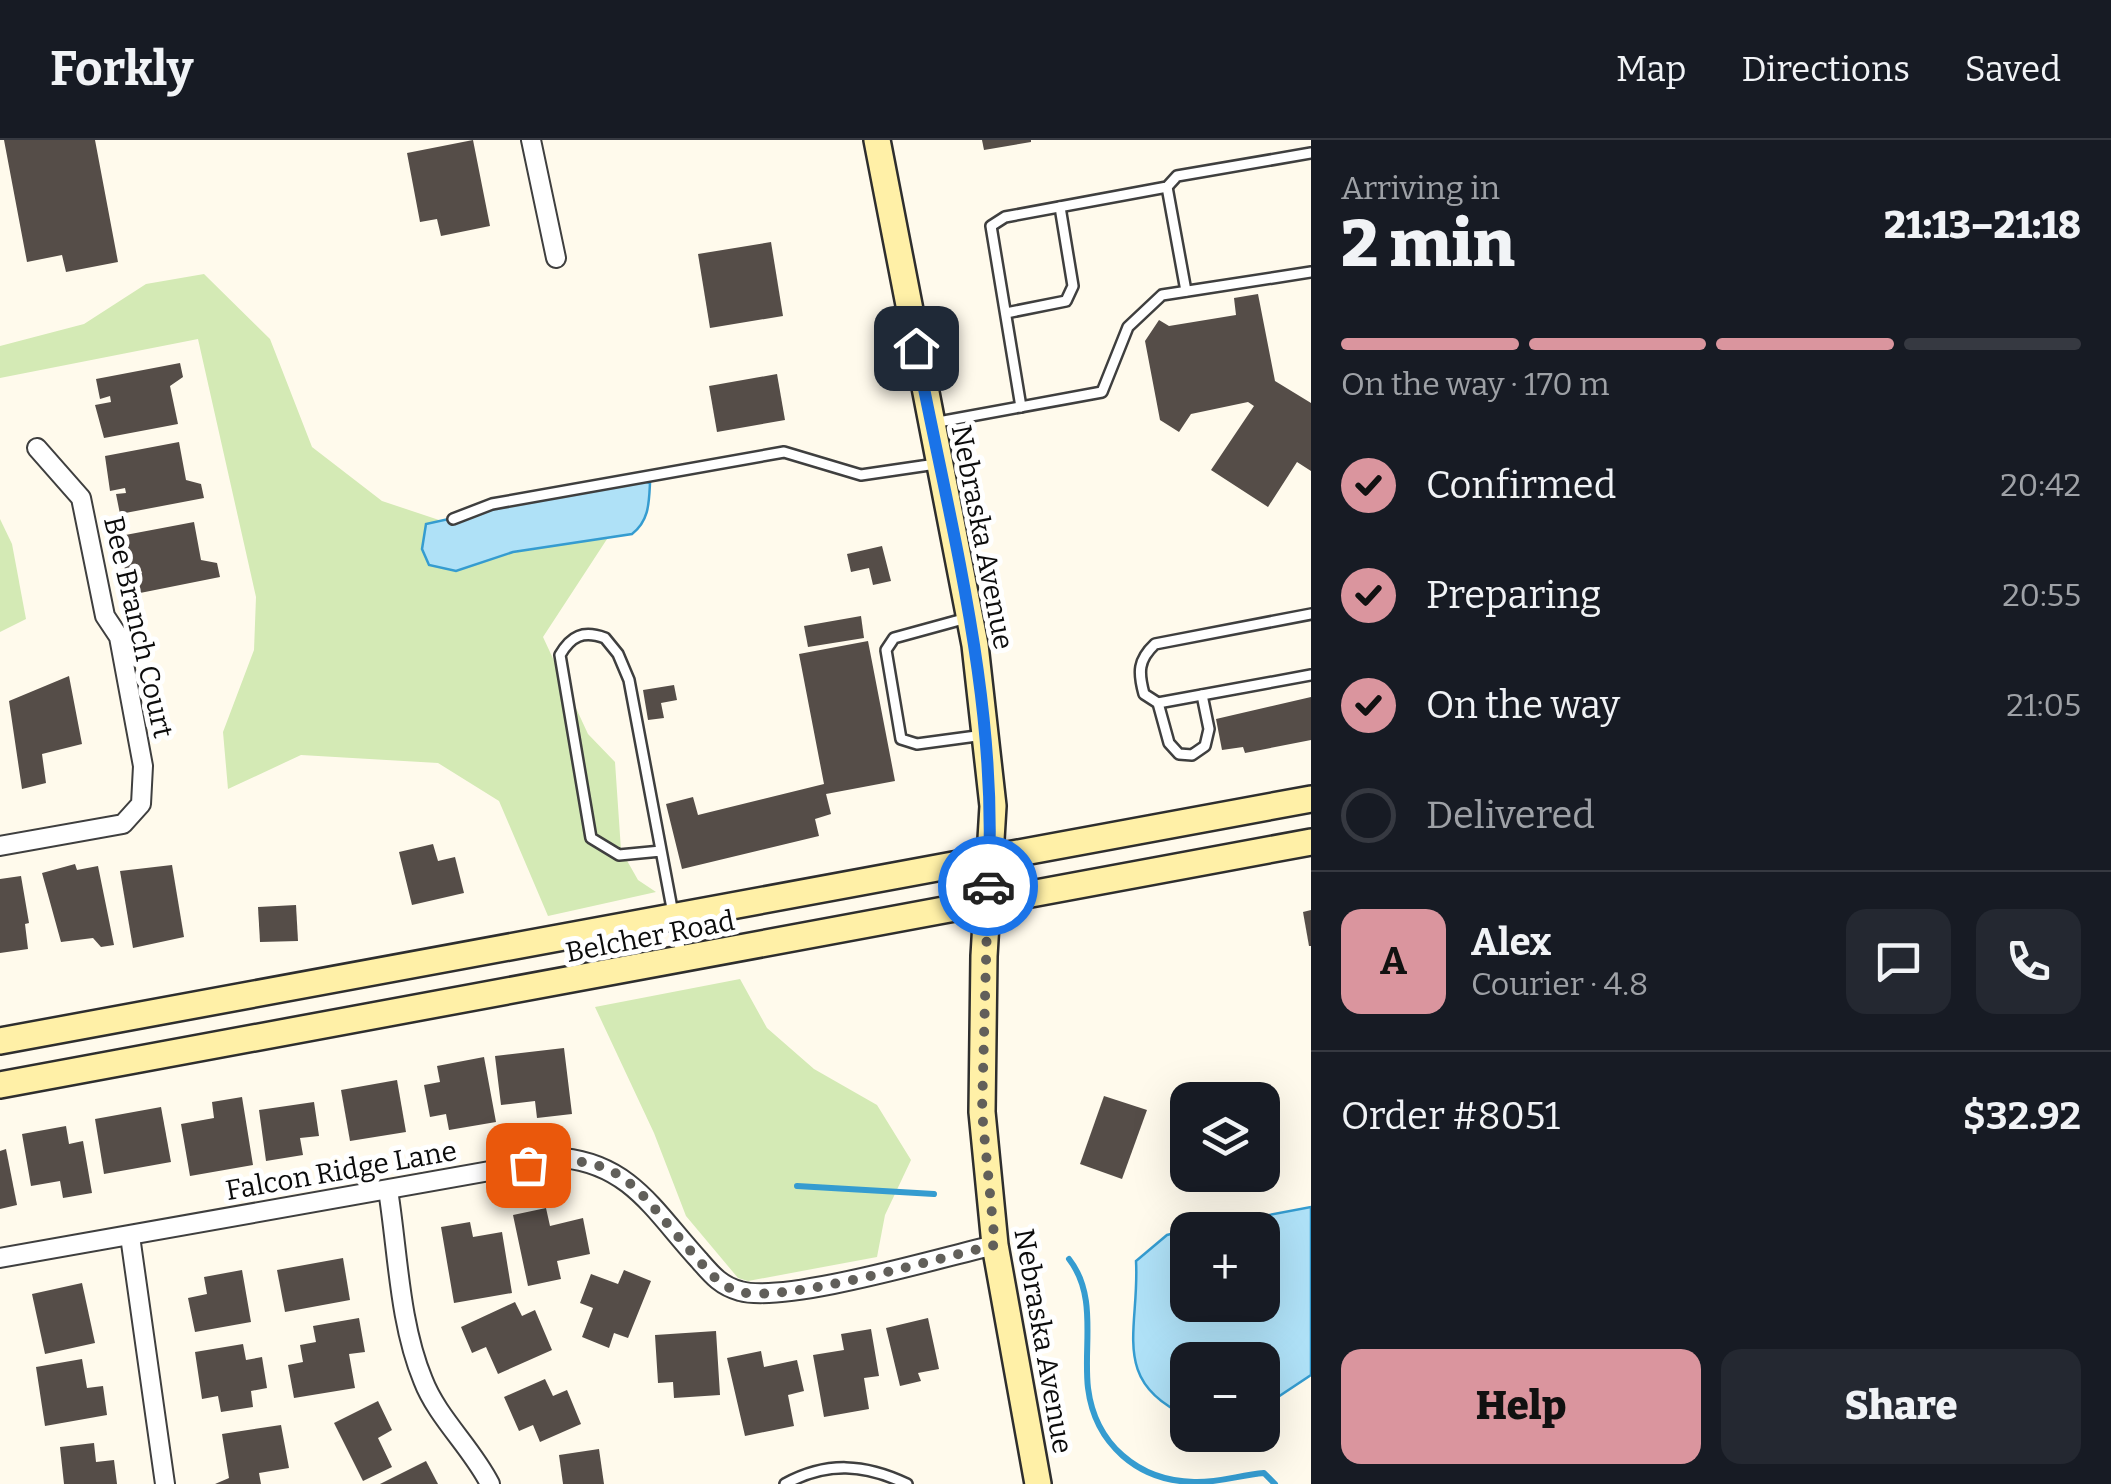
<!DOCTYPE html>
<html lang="en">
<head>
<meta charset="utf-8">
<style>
	body { margin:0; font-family:Bitter,serif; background:#242831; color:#f1f3f6; height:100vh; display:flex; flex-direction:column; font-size:38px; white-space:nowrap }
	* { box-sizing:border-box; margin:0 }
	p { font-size:32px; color:#9ea1a6 }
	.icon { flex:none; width:55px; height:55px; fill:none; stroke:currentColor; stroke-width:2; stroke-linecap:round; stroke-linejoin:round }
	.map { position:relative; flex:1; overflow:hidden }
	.drawer { display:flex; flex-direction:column; background:#171b24; width:800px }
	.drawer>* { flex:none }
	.buttons { position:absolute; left:1170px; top:942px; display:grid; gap:20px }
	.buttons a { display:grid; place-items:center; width:110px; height:110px; border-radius:20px; background:#171b24; box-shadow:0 10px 40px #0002; font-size:50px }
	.pin { position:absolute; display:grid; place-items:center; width:85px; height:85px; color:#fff; margin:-42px; border-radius:20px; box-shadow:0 5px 15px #0006 }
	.courier { position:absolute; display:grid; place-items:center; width:100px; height:100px; margin:-50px; border:8px solid #1a73e8; border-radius:50%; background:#fff; color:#222; box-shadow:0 2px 12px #0007 }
	.head em { font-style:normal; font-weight:800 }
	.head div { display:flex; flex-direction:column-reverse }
	.head { display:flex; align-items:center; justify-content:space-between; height:170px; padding:0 30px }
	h1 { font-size:65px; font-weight:800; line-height:75px }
	.bar { display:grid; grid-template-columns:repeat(4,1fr); gap:15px 10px; align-content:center; height:120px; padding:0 30px }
	.bar i { height:12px; border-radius:8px; background:#363941 }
	.bar .selected { background:#da959e }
	.bar p { grid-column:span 4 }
	.line { display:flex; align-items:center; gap:25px; padding:0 30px; border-top:2px solid #363941 }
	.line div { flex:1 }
	.round { display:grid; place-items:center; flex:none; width:105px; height:105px; border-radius:20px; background:#242831 }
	ol { padding:0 30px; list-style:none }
	li { display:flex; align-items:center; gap:30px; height:110px }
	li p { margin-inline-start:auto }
	li .icon { padding:10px; border-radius:50%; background:#da959e; color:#111; stroke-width:4 }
	li:last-child { color:#9ea1a6 }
	li i { width:55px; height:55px; border:5px solid #363941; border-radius:50% }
	.primary-button { display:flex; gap:20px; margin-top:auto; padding:20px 30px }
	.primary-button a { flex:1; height:115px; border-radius:20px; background:#da959e; color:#111; font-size:40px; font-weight:800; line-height:115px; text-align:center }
	.primary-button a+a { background:#242831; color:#f1f3f6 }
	header { display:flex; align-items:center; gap:60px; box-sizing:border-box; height:140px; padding:0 50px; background:#171b24; border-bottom:2px solid #363941 }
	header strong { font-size:48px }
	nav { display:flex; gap:55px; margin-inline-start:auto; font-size:35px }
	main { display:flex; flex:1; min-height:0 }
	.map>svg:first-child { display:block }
	.green { fill:#d4eab5 }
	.water { fill:#afe1f7; stroke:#359cd0; stroke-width:2.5 }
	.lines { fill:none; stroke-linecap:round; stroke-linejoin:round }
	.stream { stroke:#359cd0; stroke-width:6 }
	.building { fill:#554d48 }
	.service-casing { stroke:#3f3f3f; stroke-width:14 }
	.minor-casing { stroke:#3f3f3f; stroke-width:22 }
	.secondary-casing { stroke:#2e2e2e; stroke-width:30 }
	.service { stroke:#fff; stroke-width:9 }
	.minor { stroke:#fff; stroke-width:18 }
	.secondary { stroke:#fff0a7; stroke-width:25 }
	.done { stroke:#615f5a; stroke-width:10; stroke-dasharray:0 18 }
	.route { stroke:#1a73e8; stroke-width:12 }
	.labels { text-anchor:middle; stroke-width:10; stroke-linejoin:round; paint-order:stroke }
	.street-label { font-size:28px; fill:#0c0c0c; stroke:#fff }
</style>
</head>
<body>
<header>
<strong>Forkly</strong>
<nav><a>Map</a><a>Directions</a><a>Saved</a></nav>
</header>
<main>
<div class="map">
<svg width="1311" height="1344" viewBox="0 0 1311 1344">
	<rect width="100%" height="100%" fill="#fffaec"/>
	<g class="green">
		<polygon points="204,134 270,199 312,307 382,361 439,380 429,425 456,431 513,412 609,396 543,497 588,594 615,622 621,710 638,740 656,752 548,776 499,661 438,623 301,615 228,649 223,592 254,510 256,457 198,199 0,238 0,206 84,184 146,144"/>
		<polygon points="0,379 12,404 26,479 0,492"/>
		<polygon points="740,839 767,888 814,929 877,965 911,1020 885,1075 877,1117 748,1141 738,1138 686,1076 654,993 595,867"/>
	</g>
	<g class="water">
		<path d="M634,338L650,343C649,363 649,381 632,394L513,412L456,431L429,425L422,409L426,384Z"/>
		<path d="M1311,1067V1235L1263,1267L1262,1220H1188L1187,1276C1109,1241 1140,1188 1136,1121L1167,1095L1187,1090L1188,1165H1262V1090H1190Z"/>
	</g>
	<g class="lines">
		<g class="stream">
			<polyline points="797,1046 934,1054"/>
			<path d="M1069,1119C1098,1156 1083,1206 1088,1248C1095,1304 1138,1341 1194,1342C1218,1343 1240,1335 1264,1333L1275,1344"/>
		</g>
	</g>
	<g class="building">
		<polygon points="4,0 95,0 118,122 66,132 62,115 27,122"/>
		<polygon points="473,0 490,86 441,96 437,79 420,82 407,13"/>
		<polygon points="982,0 1031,0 1031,2 984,10"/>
		<polygon points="771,102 783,176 710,188 698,114"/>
		<polygon points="1258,154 1275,241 1311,263 1311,331 1297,322 1268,367 1211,330 1254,266 1248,262 1191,274 1179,292 1160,280 1145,201 1159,180 1169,186 1236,175 1234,158"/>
		<polygon points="180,223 183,237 170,246 178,284 104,298 95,265 111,262 110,256 100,259 96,239"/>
		<polygon points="777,234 785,280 717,292 709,246"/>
		<polygon points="179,302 186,340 201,344 204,358 120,374 116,354 126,353 125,348 110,351 105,316"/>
		<polygon points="194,382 201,420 217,423 220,437 135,454 131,434 142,433 140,427 125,431 120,396"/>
		<polygon points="882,406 891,441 873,445 869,428 851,432 847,414"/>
		<polygon points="861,476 864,498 808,507 804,486"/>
		<polygon points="868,501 895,641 826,654 831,674 815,679 819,696 682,729 666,664 693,657 698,675 824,644 799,514"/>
		<polygon points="69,536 82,604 42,614 46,643 22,649 9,561"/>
		<polygon points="674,545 677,560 661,563 664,578 648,580 643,550"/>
		<polygon points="1311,557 1311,600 1245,613 1243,607 1222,610 1216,579"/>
		<polygon points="433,704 438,721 455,717 464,753 412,765 399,712"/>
		<polygon points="75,724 77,730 98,726 114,805 101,807 93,798 61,802 42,733"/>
		<polygon points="172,725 184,797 133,808 120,731"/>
		<polygon points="21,736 29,783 25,784 28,809 0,813 0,739"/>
		<polygon points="296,765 298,801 260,802 258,767"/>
		<polygon points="1311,770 1311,806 1309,806 1303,772"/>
		<polygon points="564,908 572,974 537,978 535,961 501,965 495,916"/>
		<polygon points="484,917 496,982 449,990 446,974 430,977 424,945 440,942 437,926"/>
		<polygon points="397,940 406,992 350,1001 341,950"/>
		<polygon points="1104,956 1147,970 1122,1039 1080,1024"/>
		<polygon points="242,957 253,1025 190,1036 181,984 214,978 212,962"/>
		<polygon points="314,962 319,996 300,998 303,1015 266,1021 259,970"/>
		<polygon points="161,967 171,1022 104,1034 95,979"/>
		<polygon points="66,986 69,1004 83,1001 92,1053 63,1058 60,1041 31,1046 22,994"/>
		<polygon points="6,1009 17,1065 0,1069 0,1011"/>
		<polygon points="546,1068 550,1086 583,1078 590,1114 557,1121 561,1139 528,1146 513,1075"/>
		<polygon points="470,1082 473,1097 502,1092 512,1153 454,1163 441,1087"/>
		<polygon points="343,1118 350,1160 285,1172 277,1130"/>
		<polygon points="242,1130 251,1182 195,1192 188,1158 207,1154 204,1137"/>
		<polygon points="624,1130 651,1141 628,1198 614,1193 609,1208 582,1197 593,1168 580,1163 591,1134 618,1144"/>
		<polygon points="82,1143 95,1203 45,1214 32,1154"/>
		<polygon points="515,1162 522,1176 535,1170 552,1210 498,1234 486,1207 472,1213 461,1187"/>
		<polygon points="359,1178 365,1212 349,1214 355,1248 294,1258 288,1225 303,1222 300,1205 316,1202 313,1186"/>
		<polygon points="928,1178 939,1229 918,1233 921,1241 900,1246 886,1188"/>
		<polygon points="871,1189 879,1236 864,1238 869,1269 824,1277 813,1215 844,1210 841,1194"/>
		<polygon points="716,1191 720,1255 674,1258 673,1242 658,1243 655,1195"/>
		<polygon points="243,1204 246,1220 262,1217 267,1248 251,1251 253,1267 221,1272 218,1256 202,1259 195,1212"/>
		<polygon points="761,1211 764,1227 797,1220 804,1251 788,1255 794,1286 745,1296 727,1218"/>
		<polygon points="82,1219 87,1248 103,1246 107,1275 45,1286 36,1227"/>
		<polygon points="545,1239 553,1256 567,1250 581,1284 540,1302 533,1285 519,1291 504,1257"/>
		<polygon points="378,1261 392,1290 378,1298 392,1327 363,1341 334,1283"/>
		<polygon points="281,1285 289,1328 259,1333 261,1344 215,1344 229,1338 222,1294"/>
		<polygon points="94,1303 96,1322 114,1320 117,1344 64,1344 60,1307"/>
		<polygon points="599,1309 604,1344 563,1344 559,1315"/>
		<polygon points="426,1321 438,1344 380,1344"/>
	</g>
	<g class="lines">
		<g class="service-casing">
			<g id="service">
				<polyline points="1167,47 1186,151"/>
				<polyline points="1006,173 1066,161 1073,146 1060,67"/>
				<polyline points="1021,267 991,86 1005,77 1167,47 1177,36 1311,13"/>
				<polyline points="933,283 1102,252 1128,187 1162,155 1311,132"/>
				<polyline points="453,379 492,364 784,312 861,335 936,324"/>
				<path d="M1311,474L1155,504C1138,520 1138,532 1144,554L1158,563L1311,535"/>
				<polyline points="967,478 894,498 886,510 901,599 917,604 984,595"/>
				<polyline points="1158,563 1169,603 1179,614 1192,615 1205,606 1209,589 1202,555"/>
				<path d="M661,711L619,715L591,698L560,515C571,496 583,490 605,498L618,514L629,540L674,779L681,813"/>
				<path d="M785,1344C827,1321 865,1324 907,1344"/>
			</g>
		</g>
		<g class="minor-casing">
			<g id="minor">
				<polyline points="531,0 556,118"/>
				<polyline points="0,706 123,684 141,664 143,626 119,497 105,476 81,358 37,308"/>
				<path d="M388,1050C398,1112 399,1182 423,1240C437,1277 472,1308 490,1344"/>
				<polyline points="130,1096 165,1344"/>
				<path d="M0,1118L563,1018C631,1025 655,1072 699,1120C712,1135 721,1146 740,1151C785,1164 942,1117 995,1105"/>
			</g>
		</g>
		<g class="secondary-casing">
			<g id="secondary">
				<polyline points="877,0 975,505 993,666 984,816 982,972 995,1105 1038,1344"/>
				<polyline points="0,901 1311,659"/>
				<polyline points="0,945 1311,702"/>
			</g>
		</g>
		<use href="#service" class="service"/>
		<use href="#minor" class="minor"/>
		<use href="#secondary" class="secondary"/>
	</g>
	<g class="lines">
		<path class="done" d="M528,1025C623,1007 637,1052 695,1116C709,1132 720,1147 741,1152C787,1163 942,1117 995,1105L982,972L988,746"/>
		<path class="route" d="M916,208C950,386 1000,565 988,746"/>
	</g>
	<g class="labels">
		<g class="street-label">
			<text transform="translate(983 397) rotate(79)" y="10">Nebraska Avenue</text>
			<text transform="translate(139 487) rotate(77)" y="10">Bee Branch Court</text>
			<text transform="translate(650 796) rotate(-11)" y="10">Belcher Road</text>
			<text transform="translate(341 1030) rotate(-10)" y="10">Falcon Ridge Lane</text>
			<text transform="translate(1044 1201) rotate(80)" y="10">Nebraska Avenue</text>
		</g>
	</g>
</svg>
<div class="buttons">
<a><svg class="icon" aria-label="layers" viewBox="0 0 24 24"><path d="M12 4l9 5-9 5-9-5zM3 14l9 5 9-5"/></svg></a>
<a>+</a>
<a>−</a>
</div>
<div class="pin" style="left:528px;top:1025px;background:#ea580c"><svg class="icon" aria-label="bag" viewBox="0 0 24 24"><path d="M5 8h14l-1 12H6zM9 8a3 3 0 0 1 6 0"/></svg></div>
<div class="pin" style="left:916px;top:208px;background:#1f2937"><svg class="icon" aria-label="home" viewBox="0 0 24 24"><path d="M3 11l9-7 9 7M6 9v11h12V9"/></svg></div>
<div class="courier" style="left:988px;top:746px"><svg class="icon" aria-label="car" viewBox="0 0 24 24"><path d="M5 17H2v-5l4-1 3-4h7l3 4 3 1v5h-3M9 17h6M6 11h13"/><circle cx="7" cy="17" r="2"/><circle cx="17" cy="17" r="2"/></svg></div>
</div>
<section class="drawer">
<div class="head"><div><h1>2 min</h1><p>Arriving in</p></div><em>21:13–21:18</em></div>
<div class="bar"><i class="selected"></i><i class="selected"></i><i class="selected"></i><i></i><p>On the way · 170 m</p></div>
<ol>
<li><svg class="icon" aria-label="check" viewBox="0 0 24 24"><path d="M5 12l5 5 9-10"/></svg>Confirmed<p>20:42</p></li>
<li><svg class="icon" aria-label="check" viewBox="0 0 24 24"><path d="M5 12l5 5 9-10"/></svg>Preparing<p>20:55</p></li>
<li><svg class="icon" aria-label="check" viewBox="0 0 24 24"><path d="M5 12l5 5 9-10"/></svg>On the way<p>21:05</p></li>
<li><i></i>Delivered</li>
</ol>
<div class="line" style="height:180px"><b class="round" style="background:#da959e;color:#111">A</b><div><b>Alex</b><p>Courier · 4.8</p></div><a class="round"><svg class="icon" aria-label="chat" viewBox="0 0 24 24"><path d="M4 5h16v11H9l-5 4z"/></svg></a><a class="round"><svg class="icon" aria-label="phone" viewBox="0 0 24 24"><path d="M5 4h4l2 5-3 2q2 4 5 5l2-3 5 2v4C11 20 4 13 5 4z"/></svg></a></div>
<div class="line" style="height:130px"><div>Order #8051</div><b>$32.92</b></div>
<div class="primary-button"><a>Help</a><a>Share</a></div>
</section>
</main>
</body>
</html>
